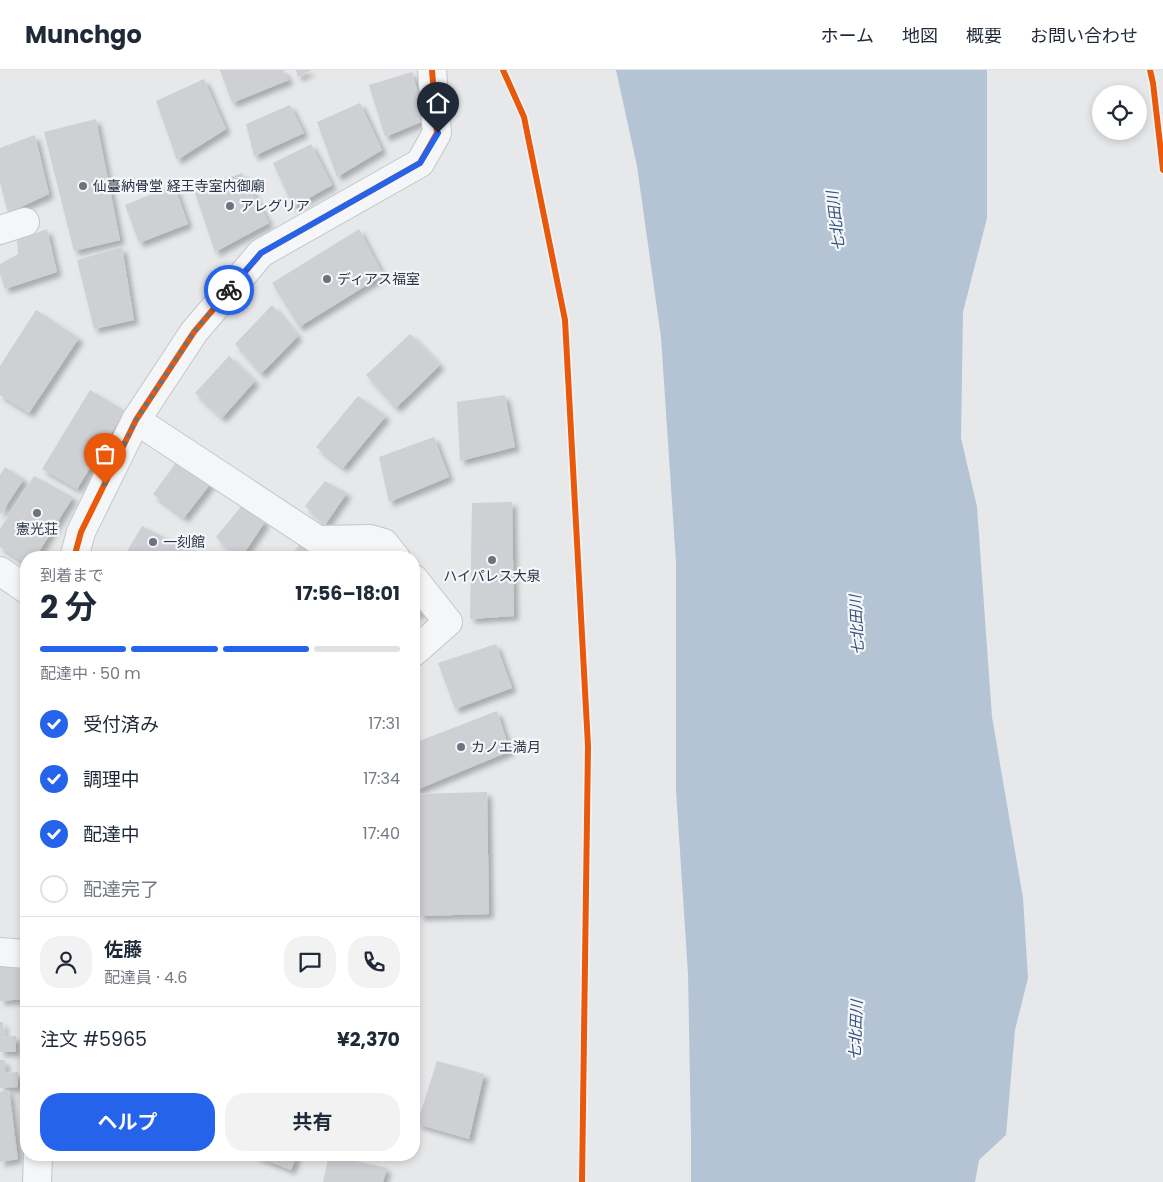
<!DOCTYPE html>
<html lang="ja">
<head>
<meta charset="utf-8">
<style>
	body { margin:0; font-family:Poppins,"Noto Sans JP",sans-serif; background:#f2f2f3; color:#1f2937; height:100vh; display:flex; flex-direction:column; font-size:19px; white-space:nowrap }
	* { box-sizing:border-box; margin:0 }
	p { font-size:16px; color:#747a83 }
	.icon { flex:none; width:28px; height:28px; fill:none; stroke:currentColor; stroke-width:2; stroke-linecap:round; stroke-linejoin:round }
	.map { position:relative; flex:1; overflow:hidden }
	.details { position:absolute; left:20px; top:481px; width:400px; height:610px; display:flex; flex-direction:column; background:#fff; border-radius:20px; box-shadow:0 2px 8px #0003 }
	.details>* { flex:none }
	.fabs { position:absolute; left:1092px; top:15px; display:grid; gap:10px }
	.fabs a { display:grid; place-items:center; width:55px; height:55px; border-radius:50%; background:#fff; box-shadow:0 2px 8px #0003; font-size:25px }
	.pin { position:absolute; display:grid; place-items:center; width:42px; height:42px; color:#fff; margin:-51px -21px; border-radius:50% 50% 50% 0; rotate:-45deg; box-shadow:0 0 5px #0007 }
	.pin .icon { rotate:45deg }
	.courier { position:absolute; display:grid; place-items:center; width:50px; height:50px; margin:-25px; border:4px solid #2563eb; border-radius:50%; background:#fff; color:#222; box-shadow:0 1px 6px #0007 }
	.summary em { font-style:normal; font-weight:700 }
	.summary div { display:flex; flex-direction:column-reverse }
	.summary { display:flex; align-items:center; justify-content:space-between; height:85px; padding:0 20px }
	h1 { font-size:32px; font-weight:700; line-height:38px }
	.bar { display:grid; grid-template-columns:repeat(4,1fr); gap:8px 5px; align-content:center; height:60px; padding:0 20px }
	.bar i { height:6px; border-radius:4px; background:#e0e1e3 }
	.bar .on { background:#2563eb }
	.bar p { grid-column:span 4 }
	.line { display:flex; align-items:center; gap:12px; padding:0 20px; border-top:1px solid #e0e1e3 }
	.line div { flex:1 }
	.round { display:grid; place-items:center; flex:none; width:52px; height:52px; border-radius:20px; background:#f2f2f3 }
	ol { padding:0 20px; list-style:none }
	li { display:flex; align-items:center; gap:15px; height:55px }
	li p { margin-inline-start:auto }
	li .icon { padding:5px; border-radius:50%; background:#2563eb; color:#fff; stroke-width:4 }
	li:last-child { color:#747a83 }
	li i { width:28px; height:28px; border:2px solid #e0e1e3; border-radius:50% }
	.cta { display:flex; gap:10px; margin-top:auto; padding:10px 20px }
	.cta a { flex:1; height:58px; border-radius:20px; background:#2563eb; color:#fff; font-size:20px; font-weight:700; line-height:58px; text-align:center }
	.cta a+a { background:#f2f2f3; color:#1f2937 }
	header { display:flex; align-items:center; gap:30px; box-sizing:border-box; height:70px; padding:0 25px; background:#fff; border-bottom:1px solid #e0e1e3 }
	header strong { font-size:24px }
	nav { display:flex; gap:28px; margin-inline-start:auto; font-size:18px }
	.map>svg:first-child { display:block }
	.water { fill:#b4c4d5 }
	.building { fill:#ced0d3; filter:url(#shadow) }
	.lines { fill:none; stroke-linecap:round; stroke-linejoin:round }
	.minor-casing { stroke:#c4c6c8; stroke-width:30 }
	.minor { stroke:#f5f6f7; stroke-width:28 }
	.cycleway-casing { stroke:#f4f6f9; stroke-width:9 }
	.cycleway { stroke:#e8590c; stroke-width:6 }
	.done { stroke:#6c737f; stroke-width:5; stroke-dasharray:0 9 }
	.route { stroke:#2563eb; stroke-width:6 }
	.poi-dot { fill:#6c737f; stroke:#f4f6f9; stroke-width:2 }
	.labels { text-anchor:middle; stroke-width:4.5; stroke-linejoin:round; paint-order:stroke }
	.poi-label { font-size:14px; fill:#2b3445; stroke:#f4f6f9; text-anchor:start }
	.water-label { font-size:15px; font-style:italic; fill:#34527a; stroke:#f4f6f9 }
</style>
</head>
<body>
<header>
<strong>Munchgo</strong>
<nav><a>ホーム</a><a>地図</a><a>概要</a><a>お問い合わせ</a></nav>
</header>
<div class="map">
<svg width="1163" height="1112" viewBox="0 0 1163 1112">
	<defs>
		<filter id="shadow"><feDropShadow dx="4.5" dy="4.5" stdDeviation="2.5" flood-color="#0004"/></filter>
	</defs>
	<rect width="100%" height="100%" fill="#e6e8ea"/>
	<polygon class="water" points="616,0 987,0 987,148 963,242 961,368 977,437 992,647 1023,828 1028,908 1015,960 1006,1065 979,1090 975,1112 691,1112 691,1064 688,904 676,720 676,492 661,267 637,96"/>
	<g class="building">
		<polygon points="220,0 283,0 289,10 232,33"/>
		<polygon points="296,0 311,0 298,7"/>
		<polygon points="412,2 426,50 385,67 369,15"/>
		<polygon points="204,9 226,59 177,90 156,31"/>
		<polygon points="360,33 382,80 337,107 317,52"/>
		<polygon points="290,35 304,63 254,86 246,54"/>
		<polygon points="96,49 120,170 74,181 44,62"/>
		<polygon points="35,65 49,124 8,143 0,112 0,78"/>
		<polygon points="311,74 332,115 293,137 273,93"/>
		<polygon points="242,103 269,153 215,182 194,120"/>
		<polygon points="174,115 188,154 139,173 125,135"/>
		<polygon points="47,159 57,202 5,219 0,204 0,194 18,184 17,170"/>
		<polygon points="359,159 383,205 299,257 272,213"/>
		<polygon points="122,177 134,250 94,259 77,190"/>
		<polygon points="272,235 298,266 261,304 235,274"/>
		<polygon points="36,240 79,268 29,343 0,325 0,296"/>
		<polygon points="410,264 440,295 396,338 366,305"/>
		<polygon points="229,286 255,311 222,348 195,323"/>
		<polygon points="90,320 125,341 77,419 42,399"/>
		<polygon points="505,325 515,377 460,391 457,332"/>
		<polygon points="358,326 386,346 343,398 316,377"/>
		<polygon points="434,367 449,407 389,432 379,387"/>
		<polygon points="178,390 211,413 184,448 153,424"/>
		<polygon points="5,397 24,409 0,445 0,405"/>
		<polygon points="34,406 73,427 35,488 26,488 26,494 0,477 0,459"/>
		<polygon points="325,411 347,423 325,455 305,436"/>
		<polygon points="512,432 514,546 470,549 472,433"/>
		<polygon points="244,433 265,452 241,488 236,488 216,467"/>
		<polygon points="142,456 206,488 123,488"/>
		<polygon points="302,472 319,488 288,488"/>
		<polygon points="414,531 421,541 414,547"/>
		<polygon points="496,574 512,618 455,639 438,593"/>
		<polygon points="497,641 510,681 414,721 414,673"/>
		<polygon points="487,722 489,844 419,846 416,724"/>
		<polygon points="0,888 24,889 25,929 0,931"/>
		<polygon points="0,952 3,952 4,967 16,966 16,982 0,982"/>
		<polygon points="0,990 5,990 5,1003 18,1002 18,1017 0,1018"/>
		<polygon points="437,991 484,1004 469,1069 417,1054"/>
		<polygon points="9,1020 18,1089 0,1092 0,1022"/>
		<polygon points="252,1085 297,1085 291,1100"/>
		<polygon points="329,1085 387,1098 383,1112 323,1112"/>
	</g>
	<g class="lines">
		<g class="minor-casing">
			<g id="minor">
				<polyline points="0,160 25,152"/>
				<polyline points="136,350 318,470 370,469 384,473 396,488"/>
				<polyline points="74,488 81,462 136,350 194,262 261,183 420,93 437,63 432,0"/>
				<polyline points="0,501 26,519"/>
				<polyline points="414,509 448,552 414,582"/>
				<polyline points="0,882 26,884"/>
				<polyline points="37,1112 38,1085"/>
			</g>
		</g>
		<use href="#minor" class="minor"/>
		<g class="cycleway-casing">
			<g id="cycleway">
				<polyline points="503,0 524,47 565,250 588,676 582,1112"/>
				<polyline points="1150,0 1153,13 1163,100"/>
				<polyline points="74,488 81,462 136,350 194,262 261,183 420,93 437,63 432,0"/>
			</g>
		</g>
		<use href="#cycleway" class="cycleway"/>
	</g>
	<g class="lines">
		<polyline class="done" points="105,414 136,350 194,262 229,220"/>
		<polyline class="route" points="229,220 261,183 420,93 438,63"/>
	</g>
	<g class="poi-dot">
		<circle cx="83" cy="116" r="5"/>
		<circle cx="230" cy="136" r="5"/>
		<circle cx="327" cy="209" r="5"/>
		<circle cx="37" cy="443" r="5"/>
		<circle cx="153" cy="472" r="5"/>
		<circle cx="492" cy="490" r="5"/>
		<circle cx="461" cy="677" r="5"/>
	</g>
	<g class="labels">
		<g class="poi-label">
			<text x="93" y="121">仙臺納骨堂 経王寺室内御廟</text>
			<text x="240" y="141">アレグリア</text>
			<text x="337" y="214">ディアス福室</text>
			<text x="37" y="464" text-anchor="middle">憲光荘</text>
			<text x="163" y="477">一刻館</text>
			<text x="492" y="511" text-anchor="middle">ハイパレス大泉</text>
			<text x="471" y="682">カノエ満月</text>
		</g>
		<g class="water-label">
			<text transform="translate(836 151) rotate(-97)" y="5">七北田川</text>
			<text transform="translate(857 555) rotate(-93)" y="5">七北田川</text>
			<text transform="translate(856 960) rotate(-88)" y="5">七北田川</text>
		</g>
	</g>
</svg>
<div class="fabs">
<a><svg class="icon" aria-label="locate" viewBox="0 0 24 24"><circle cx="12" cy="12" r="6"/><path d="M12 2v4M12 18v4M2 12h4M18 12h4"/></svg></a>
</div>
<div class="pin" style="left:105px;top:414px;background:#ea580c"><svg class="icon" aria-label="bag" viewBox="0 0 24 24"><path d="M5 8h14l-1 12H6zM9 8a3 3 0 0 1 6 0"/></svg></div>
<div class="pin" style="left:438px;top:63px;background:#1f2937"><svg class="icon" aria-label="home" viewBox="0 0 24 24"><path d="M3 11l9-7 9 7M6 9v11h12V9"/></svg></div>
<div class="courier" style="left:229px;top:220px"><svg class="icon" aria-label="bike" viewBox="0 0 24 24"><circle cx="6" cy="16" r="4"/><circle cx="18" cy="16" r="4"/><path d="M6 16l4-8h5l3 8M10 8l3 8H6M13 5h3"/></svg></div>
<section class="details">
<div class="summary"><div><h1>2 分</h1><p>到着まで</p></div><em>17:56–18:01</em></div>
<div class="bar"><i class="on"></i><i class="on"></i><i class="on"></i><i></i><p>配達中 · 50 m</p></div>
<ol>
<li><svg class="icon" aria-label="check" viewBox="0 0 24 24"><path d="M5 12l5 5 9-10"/></svg>受付済み<p>17:31</p></li>
<li><svg class="icon" aria-label="check" viewBox="0 0 24 24"><path d="M5 12l5 5 9-10"/></svg>調理中<p>17:34</p></li>
<li><svg class="icon" aria-label="check" viewBox="0 0 24 24"><path d="M5 12l5 5 9-10"/></svg>配達中<p>17:40</p></li>
<li><i></i>配達完了</li>
</ol>
<div class="line" style="height:90px"><a class="round"><svg class="icon" aria-label="person" viewBox="0 0 24 24"><circle cx="12" cy="8" r="4"/><path d="M4 21q1-7 8-7t8 7"/></svg></a><div><b>佐藤</b><p>配達員 · 4.6</p></div><a class="round"><svg class="icon" aria-label="chat" viewBox="0 0 24 24"><path d="M4 5h16v11H9l-5 4z"/></svg></a><a class="round"><svg class="icon" aria-label="phone" viewBox="0 0 24 24"><path d="M5 4h4l2 5-3 2q2 4 5 5l2-3 5 2v4C11 20 4 13 5 4z"/></svg></a></div>
<div class="line" style="height:65px"><div>注文 #5965</div><b>¥2,370</b></div>
<div class="cta"><a>ヘルプ</a><a>共有</a></div>
</section>
</div>
</body>
</html>
